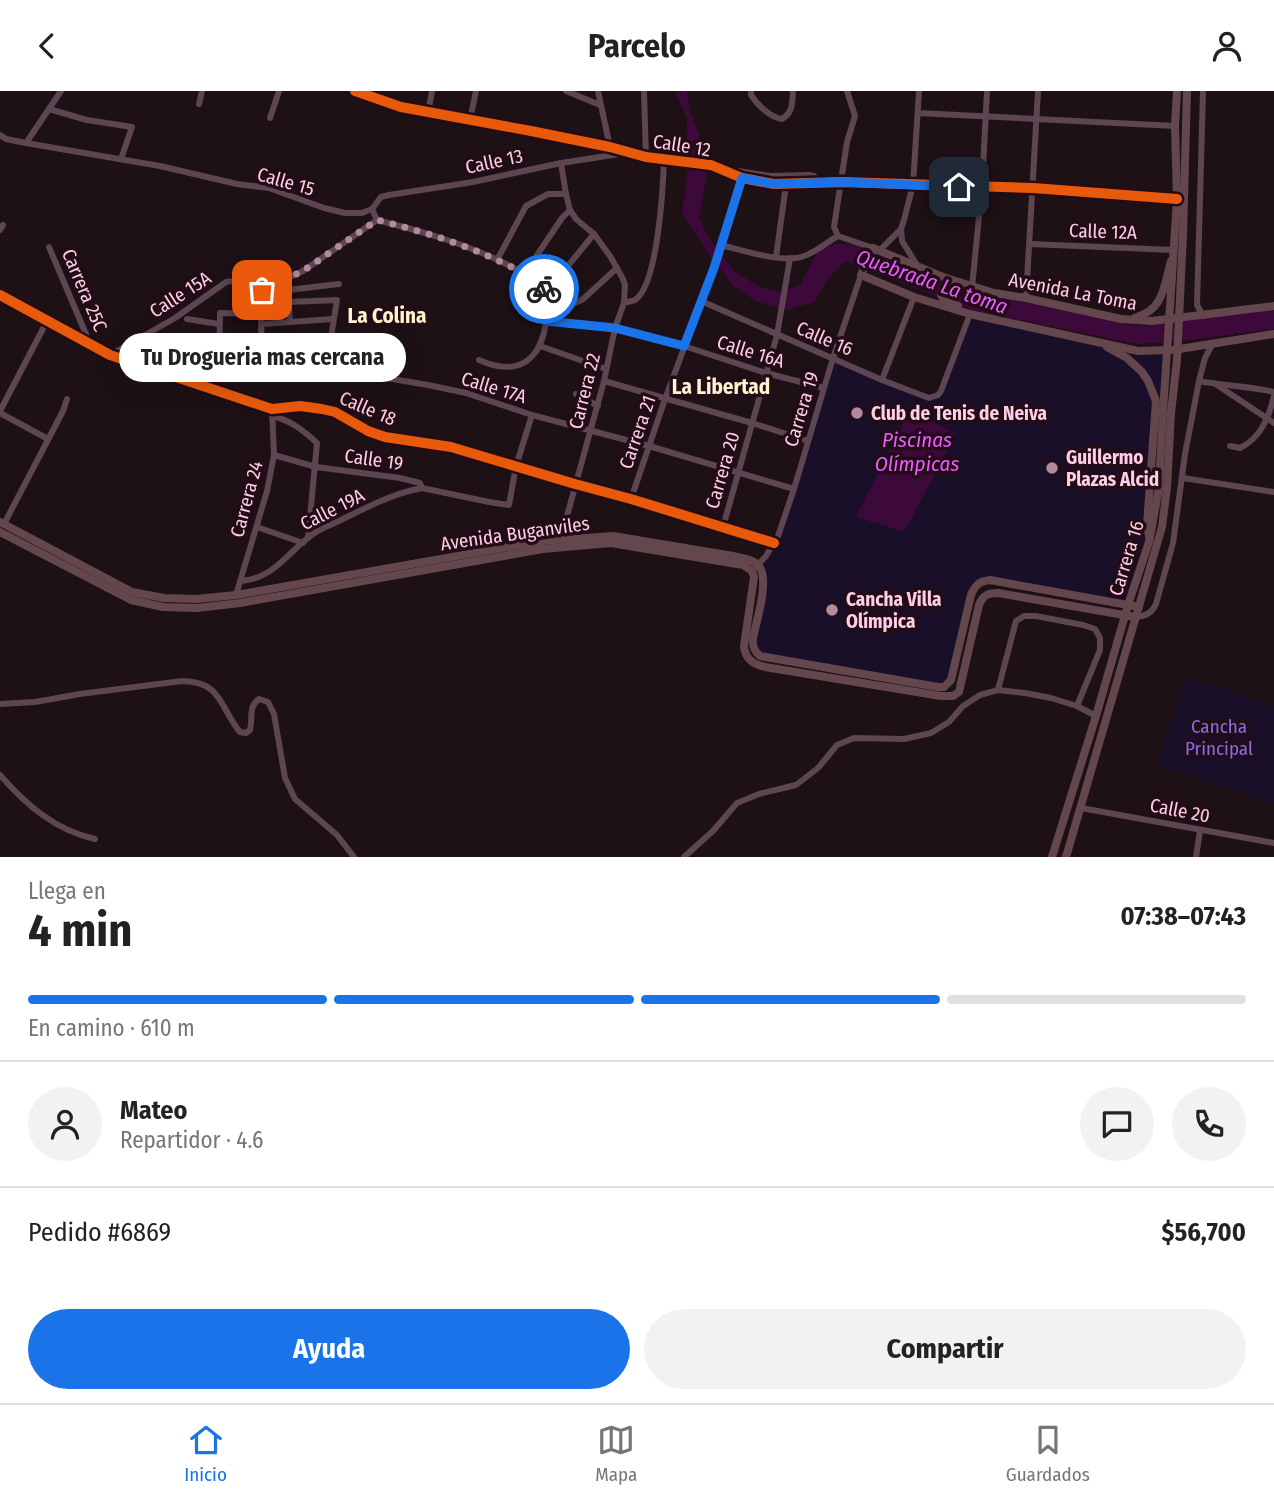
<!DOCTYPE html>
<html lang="es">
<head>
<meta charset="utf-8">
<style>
	body { margin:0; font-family:"Fira Sans Condensed",sans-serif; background:#f2f2f2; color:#222; height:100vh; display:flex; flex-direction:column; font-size:26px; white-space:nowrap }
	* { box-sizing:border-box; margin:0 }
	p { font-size:23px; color:#767676 }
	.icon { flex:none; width:38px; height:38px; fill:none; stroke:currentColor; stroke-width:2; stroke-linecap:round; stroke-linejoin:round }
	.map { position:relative; height:766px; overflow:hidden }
	.details { display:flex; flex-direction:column; background:#fff; flex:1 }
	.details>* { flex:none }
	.pin { position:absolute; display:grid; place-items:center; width:60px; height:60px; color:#fff; margin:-30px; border-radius:14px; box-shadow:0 4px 10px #0006 }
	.courier { position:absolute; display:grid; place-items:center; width:70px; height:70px; margin:-35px; border:5px solid #1a73e8; border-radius:50%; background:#fff; color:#222; box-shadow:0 2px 9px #0007 }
	.bubble { position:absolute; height:49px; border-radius:24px; background:#fff; box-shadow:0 7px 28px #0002; font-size:23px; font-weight:700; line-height:49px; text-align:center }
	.overview em { font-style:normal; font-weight:700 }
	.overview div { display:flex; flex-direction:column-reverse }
	.overview { display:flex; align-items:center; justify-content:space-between; height:119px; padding:0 28px }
	h1 { font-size:46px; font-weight:700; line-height:52px }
	.bar { display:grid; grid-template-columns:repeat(4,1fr); gap:10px 7px; align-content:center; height:84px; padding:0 28px }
	.bar i { height:9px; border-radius:5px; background:#e0e0e0 }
	.bar .current { background:#1a73e8 }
	.bar p { grid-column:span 4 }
	.line { display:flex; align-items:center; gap:18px; padding:0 28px; border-top:2px solid #e0e0e0 }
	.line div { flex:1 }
	.round { display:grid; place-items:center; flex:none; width:74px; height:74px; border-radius:37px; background:#f2f2f2 }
	.cta { display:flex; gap:14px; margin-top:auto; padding:14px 28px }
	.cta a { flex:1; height:80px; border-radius:42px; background:#1a73e8; color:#fff; font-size:28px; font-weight:700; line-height:80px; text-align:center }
	.cta a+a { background:#f2f2f2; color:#222 }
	header { display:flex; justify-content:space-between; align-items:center; height:91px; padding:0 28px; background:#fff; font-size:32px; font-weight:700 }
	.tab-bar { display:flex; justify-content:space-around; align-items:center; height:98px; border-top:2px solid #e0e0e0; background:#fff; font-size:19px; color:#767676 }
	.tab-bar a { display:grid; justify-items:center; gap:4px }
	.tab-bar .current { color:#1a73e8 }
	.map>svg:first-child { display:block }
	.green { fill:#1a0f29 }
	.water { fill:#3d083a }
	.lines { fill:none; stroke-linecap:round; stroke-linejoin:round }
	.minor { stroke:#5e4552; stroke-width:6 }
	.major { stroke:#64474d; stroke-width:8 }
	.major-bridge { stroke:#64474d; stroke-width:8 }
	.cycleway-casing { stroke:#220c15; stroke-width:15 }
	.cycleway { stroke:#e8590c; stroke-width:10 }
	.done { stroke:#b08b9d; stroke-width:7; stroke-dasharray:0 12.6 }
	.route { stroke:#1a73e8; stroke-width:9 }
	.poi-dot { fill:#b08b9d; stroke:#220c15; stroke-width:2.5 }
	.labels { text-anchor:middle; stroke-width:7; stroke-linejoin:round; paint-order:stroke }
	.street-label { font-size:19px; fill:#ffcde5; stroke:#220c15 }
	.poi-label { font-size:19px; font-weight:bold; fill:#ffcde5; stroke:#220c15; text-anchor:start }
	.park-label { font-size:19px; fill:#826ee8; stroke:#220c15 }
	.water-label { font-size:21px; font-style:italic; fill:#ea5bff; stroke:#220c15 }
	.neighbourhood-label { font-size:21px; font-weight:bold; fill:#fff4cf; stroke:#220c15 }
</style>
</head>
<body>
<header><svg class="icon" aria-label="back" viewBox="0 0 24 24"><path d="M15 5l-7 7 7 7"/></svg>Parcelo<svg class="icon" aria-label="person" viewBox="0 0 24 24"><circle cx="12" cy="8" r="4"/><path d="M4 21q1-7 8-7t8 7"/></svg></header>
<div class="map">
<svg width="1274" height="766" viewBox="0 0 1274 766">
	<rect width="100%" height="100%" fill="#1d1116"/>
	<g class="green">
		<polygon points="970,225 1135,258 1164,260 1160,301 1154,301 1149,451 1128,514 990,489 977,494 953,584 944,596 760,565 753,547 762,505 759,474 778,445 833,267 923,305 938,304"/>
		<polygon points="1187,585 1274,616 1274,714 1157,673"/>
	</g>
	<g class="water">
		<polygon points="675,0 687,0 690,20 705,60 707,83 699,127 710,149 734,180 760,196 780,201 800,194 817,161 835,153 853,154 884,163 970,197 1024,211 1131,234 1147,235 1174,228 1274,218 1274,238 1174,251 1136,253 972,219 845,170 828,188 814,211 787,219 755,210 733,194 710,165 682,123 687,85 687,28"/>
		<polygon points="909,319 956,343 904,441 856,426"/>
	</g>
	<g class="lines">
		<g class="minor">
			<polyline points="355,0 401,16 531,40 610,56 646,66 711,74 742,87 774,93 842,91 1033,97 1177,108"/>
			<polyline points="566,0 600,14"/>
			<polyline points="598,0 610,56"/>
			<polyline points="644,0 646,66"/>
			<path d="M751,0V4C758,14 769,26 782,28C793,21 792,13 793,0"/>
			<polyline points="1203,0 1197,214 1203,225"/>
			<polyline points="199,13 202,0"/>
			<polyline points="49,18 87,29 132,36 121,68"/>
			<polyline points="428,22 432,0"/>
			<polyline points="918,22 1175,35"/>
			<polyline points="270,27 279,0"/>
			<polyline points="470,29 476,0"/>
			<polyline points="0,44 6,48 26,52 160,75 237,93 269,97 324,117 345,122 362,122 372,118"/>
			<polyline points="26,52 61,0"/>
			<polyline points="561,72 566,103 570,119 576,128 594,143 610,165 623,188 625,194 624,212 615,237 604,290 567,425"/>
			<polyline points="730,82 738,80 770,85 809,84 814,85 820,92"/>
			<polyline points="372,118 381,106 389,104 473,91 561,72 626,62"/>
			<path d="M372,118L377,129C420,140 460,151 500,170C517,178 532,185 545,199"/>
			<polyline points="901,138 902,150 917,174"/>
			<polyline points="0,139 3,134"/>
			<polyline points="838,145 834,136 847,51 855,25 847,0"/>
			<polyline points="838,145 873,157"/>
			<polyline points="1030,153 1174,159"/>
			<path d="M720,154C743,159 782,173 804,165C816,161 827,151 838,145"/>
			<polyline points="49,156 91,255"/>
			<polyline points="880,159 901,138 904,129 913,94 919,0"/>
			<polyline points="776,166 786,94"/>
			<polyline points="497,169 526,115 548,103 566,103"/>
			<polyline points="525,182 562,127 570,119"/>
			<polyline points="972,196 982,96 987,0"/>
			<polyline points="267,199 288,199 339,193"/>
			<polyline points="288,199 290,231"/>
			<polyline points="545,199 554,192 594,143"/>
			<polyline points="0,204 110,264 272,318 300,315 322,318 335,321 368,340 385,346 451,356 575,393 631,408 774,452"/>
			<polyline points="1026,207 1038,0"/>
			<polyline points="701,210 882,289 929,307 938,304 941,300 970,223"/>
			<polyline points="289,211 337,209 326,277"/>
			<path d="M624,212C627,211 632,210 635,209C658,194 663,96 664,69"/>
			<polyline points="547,215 570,214 582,209 617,177"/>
			<polyline points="187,228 219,233"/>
			<polyline points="546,230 615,237 684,255 766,282 824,297"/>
			<polyline points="262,233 333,228"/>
			<polyline points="540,255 606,278"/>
			<path d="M110,264L175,227L226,191C238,188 251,195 262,199L303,180L377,129"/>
			<path d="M479,269C535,294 552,246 545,199"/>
			<polyline points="219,282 220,222 261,223 262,278"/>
			<polyline points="182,285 262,278 326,277 428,294 466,302 532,324 649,355 794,398"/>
			<polyline points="882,289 914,206"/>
			<polyline points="604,290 752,332 808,350"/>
			<path d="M1199,290C1224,295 1249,295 1274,301"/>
			<polyline points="1217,294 1274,332"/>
			<polyline points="576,303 598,315"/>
			<polyline points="0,320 47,230"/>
			<polyline points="0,322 48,348"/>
			<path d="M273,325C291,330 303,339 317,352L308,447"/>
			<path d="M1230,355L1240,357C1261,347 1269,326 1274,305"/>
			<polyline points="274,364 316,376 400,387 420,392 422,397 489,411 509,414 516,375 532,324"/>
			<polyline points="1183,387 1274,401"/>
			<polyline points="631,408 665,308 714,177 742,87"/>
			<polyline points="4,433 63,320 67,308"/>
			<polyline points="257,436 303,452"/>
			<polyline points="723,436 777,244 790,167"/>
			<polyline points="756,476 766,465 778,445 794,398 833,267 861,184"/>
			<path d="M240,490C276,488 289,458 316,441C324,436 333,433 341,429C367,416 394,402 422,397"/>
			<polyline points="236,504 267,400 274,364 272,318"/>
			<path d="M1135,526C1145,526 1152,522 1156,513L1173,452L1185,363L1199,290L1205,267L1213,252"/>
			<polyline points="998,599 1016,530 1024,525 1036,525 1083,534 1095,538 1100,547 1100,559 1077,615"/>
			<path d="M0,613L35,611L80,603L182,590C223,591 219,616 240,641L246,642L250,639C253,627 248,616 259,608L268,611L274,623L285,687L295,708L337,744L354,766"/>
			<path d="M0,684C26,714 55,739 95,748"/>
			<polyline points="1081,717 1274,752"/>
			<polyline points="684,766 713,740 737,712 759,703 796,694 818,677 837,654 854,647 904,648 931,642 949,631 963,615 980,604 998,599 1025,602 1051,607 1077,615 1096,625"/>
			<polyline points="1196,766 1200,740"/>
		</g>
		<g class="major">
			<polyline points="1183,144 1187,0"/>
			<polyline points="1173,170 1177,108 1175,35 1177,0"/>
			<path d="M957,194C948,193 942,194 941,204L944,209L958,215"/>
			<polyline points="1274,215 1152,230 1121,228 1026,207 994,202 943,186 873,157 861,184 914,206 970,223 1138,260 1173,259 1274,243"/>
			<path d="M1136,226C1164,219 1164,194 1171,170"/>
			<polyline points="1107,256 1127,267 1142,281 1148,290 1156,310 1147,434 1149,445"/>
			<path d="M0,431L132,501L164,507L196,508L236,504L543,450L613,445L733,465C741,467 753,468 759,475C770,489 756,531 753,547C752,555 754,560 760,565L938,596H944L951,589L971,504C975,494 980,490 990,489L1139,516"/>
			<path d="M0,441L131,509L163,516L197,517L240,512L543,458L611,452L743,474L752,480L754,486L744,555C745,568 753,573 765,576L941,605H953L959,601L979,514C983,504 988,502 998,502L1135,526"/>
			<polyline points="1052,766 1096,625 1128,514 1149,451 1159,397 1163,321"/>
			<polyline points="1066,766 1162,436 1167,397 1171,322 1177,269"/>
		</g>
		<g class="major-bridge">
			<polyline points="1177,269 1183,144"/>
			<polyline points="1163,321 1173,170"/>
		</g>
		<g class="cycleway-casing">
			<g id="cycleway">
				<polyline points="355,0 401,16 531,40 610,56 646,66 711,74 742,87 774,93 842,91 1033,97 1177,108"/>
				<polyline points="0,204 110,264 272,318 300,315 322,318 335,321 368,340 385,346 451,356 575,393 631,408 774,452"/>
			</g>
		</g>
		<use href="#cycleway" class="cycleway"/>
	</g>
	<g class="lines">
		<path class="done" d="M262,199L303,180L377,129C421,140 462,152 503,172C518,179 533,186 544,198"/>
		<polyline class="route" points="544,198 547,215 546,230 615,237 684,255 714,177 742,87 774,93 842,91 959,96"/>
	</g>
	<g class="poi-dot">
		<circle cx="857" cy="322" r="7"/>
		<circle cx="1052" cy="377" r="7"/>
		<circle cx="832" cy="519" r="7"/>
	</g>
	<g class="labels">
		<g class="street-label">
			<text transform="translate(682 54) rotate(9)" y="7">Calle 12</text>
			<text transform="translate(494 70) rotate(-12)" y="7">Calle 13</text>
			<text transform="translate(286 90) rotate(16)" y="7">Calle 15</text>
			<text transform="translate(1103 140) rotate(2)" y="7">Calle 12A</text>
			<text transform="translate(85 199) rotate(67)" y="7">Carrera 25C</text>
			<text transform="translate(1073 200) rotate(11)" y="7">Avenida La Toma</text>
			<text transform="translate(180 203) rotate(-33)" y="7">Calle 15A</text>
			<text transform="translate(825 247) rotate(23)" y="7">Calle 16</text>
			<text transform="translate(751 260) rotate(17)" y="7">Calle 16A</text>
			<text transform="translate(494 296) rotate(17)" y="7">Calle 17A</text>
			<text transform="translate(584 300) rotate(-76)" y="7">Carrera 22</text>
			<text transform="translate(368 317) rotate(23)" y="7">Calle 18</text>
			<text transform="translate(801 318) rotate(-73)" y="7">Carrera 19</text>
			<text transform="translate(637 341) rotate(-71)" y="7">Carrera 21</text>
			<text transform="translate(374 368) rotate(8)" y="7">Calle 19</text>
			<text transform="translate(722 379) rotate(-74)" y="7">Carrera 20</text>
			<text transform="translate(246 408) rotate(-75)" y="7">Carrera 24</text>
			<text transform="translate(332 418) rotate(-27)" y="7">Calle 19A</text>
			<text transform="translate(515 442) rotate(-8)" y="7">Avenida Buganviles</text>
			<text transform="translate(1126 467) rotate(-73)" y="7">Carrera 16</text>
			<text transform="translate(1180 719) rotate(11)" y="7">Calle 20</text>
		</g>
		<g class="poi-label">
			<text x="871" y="329">Club de Tenis de Neiva</text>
			<text x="1066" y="373">Guillermo<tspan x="1066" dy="22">Plazas Alcid</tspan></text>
			<text x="846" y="515">Cancha Villa<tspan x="846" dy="22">Olímpica</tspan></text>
		</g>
		<g class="park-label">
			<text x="1219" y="642">Cancha<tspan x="1219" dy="22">Principal</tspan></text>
		</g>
		<g class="water-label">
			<text transform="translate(932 191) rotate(19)" y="7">Quebrada La toma</text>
			<text x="917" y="356">Piscinas<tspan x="917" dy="24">Olímpicas</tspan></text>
		</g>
		<g class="neighbourhood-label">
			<text x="387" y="232">La Colina</text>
			<text x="721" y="303">La Libertad</text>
		</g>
	</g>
</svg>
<div class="pin" style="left:262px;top:199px;background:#ea580c"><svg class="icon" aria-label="bag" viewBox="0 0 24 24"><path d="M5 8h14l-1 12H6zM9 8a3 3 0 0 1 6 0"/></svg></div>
<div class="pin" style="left:959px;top:96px;background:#1f2937"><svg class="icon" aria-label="home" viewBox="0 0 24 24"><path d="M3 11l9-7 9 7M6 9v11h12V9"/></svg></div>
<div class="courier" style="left:544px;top:198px"><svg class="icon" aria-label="bike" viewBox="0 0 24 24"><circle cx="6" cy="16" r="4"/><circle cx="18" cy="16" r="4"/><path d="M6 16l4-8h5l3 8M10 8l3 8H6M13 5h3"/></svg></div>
<div class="bubble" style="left:119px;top:242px;width:287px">Tu Drogueria mas cercana</div>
</div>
<section class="details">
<div class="overview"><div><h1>4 min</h1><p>Llega en</p></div><em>07:38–07:43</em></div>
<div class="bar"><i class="current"></i><i class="current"></i><i class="current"></i><i></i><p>En camino · 610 m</p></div>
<div class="line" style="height:126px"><a class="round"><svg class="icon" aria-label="person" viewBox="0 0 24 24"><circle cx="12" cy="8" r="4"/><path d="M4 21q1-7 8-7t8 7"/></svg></a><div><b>Mateo</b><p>Repartidor · 4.6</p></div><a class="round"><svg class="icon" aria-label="chat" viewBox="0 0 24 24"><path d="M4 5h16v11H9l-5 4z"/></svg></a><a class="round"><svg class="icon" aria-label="phone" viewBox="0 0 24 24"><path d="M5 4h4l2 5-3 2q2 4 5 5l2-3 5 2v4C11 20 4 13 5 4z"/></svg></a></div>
<div class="line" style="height:91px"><div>Pedido #6869</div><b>$56,700</b></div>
<div class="cta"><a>Ayuda</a><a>Compartir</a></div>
</section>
<nav class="tab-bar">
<a class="current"><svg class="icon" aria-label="home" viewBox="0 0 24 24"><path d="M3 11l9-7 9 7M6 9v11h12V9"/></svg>Inicio</a>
<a><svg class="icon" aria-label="map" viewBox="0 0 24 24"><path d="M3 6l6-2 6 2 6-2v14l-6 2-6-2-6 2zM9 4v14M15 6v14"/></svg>Mapa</a>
<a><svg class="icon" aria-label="saved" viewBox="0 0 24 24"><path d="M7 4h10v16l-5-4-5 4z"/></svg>Guardados</a>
</nav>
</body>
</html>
